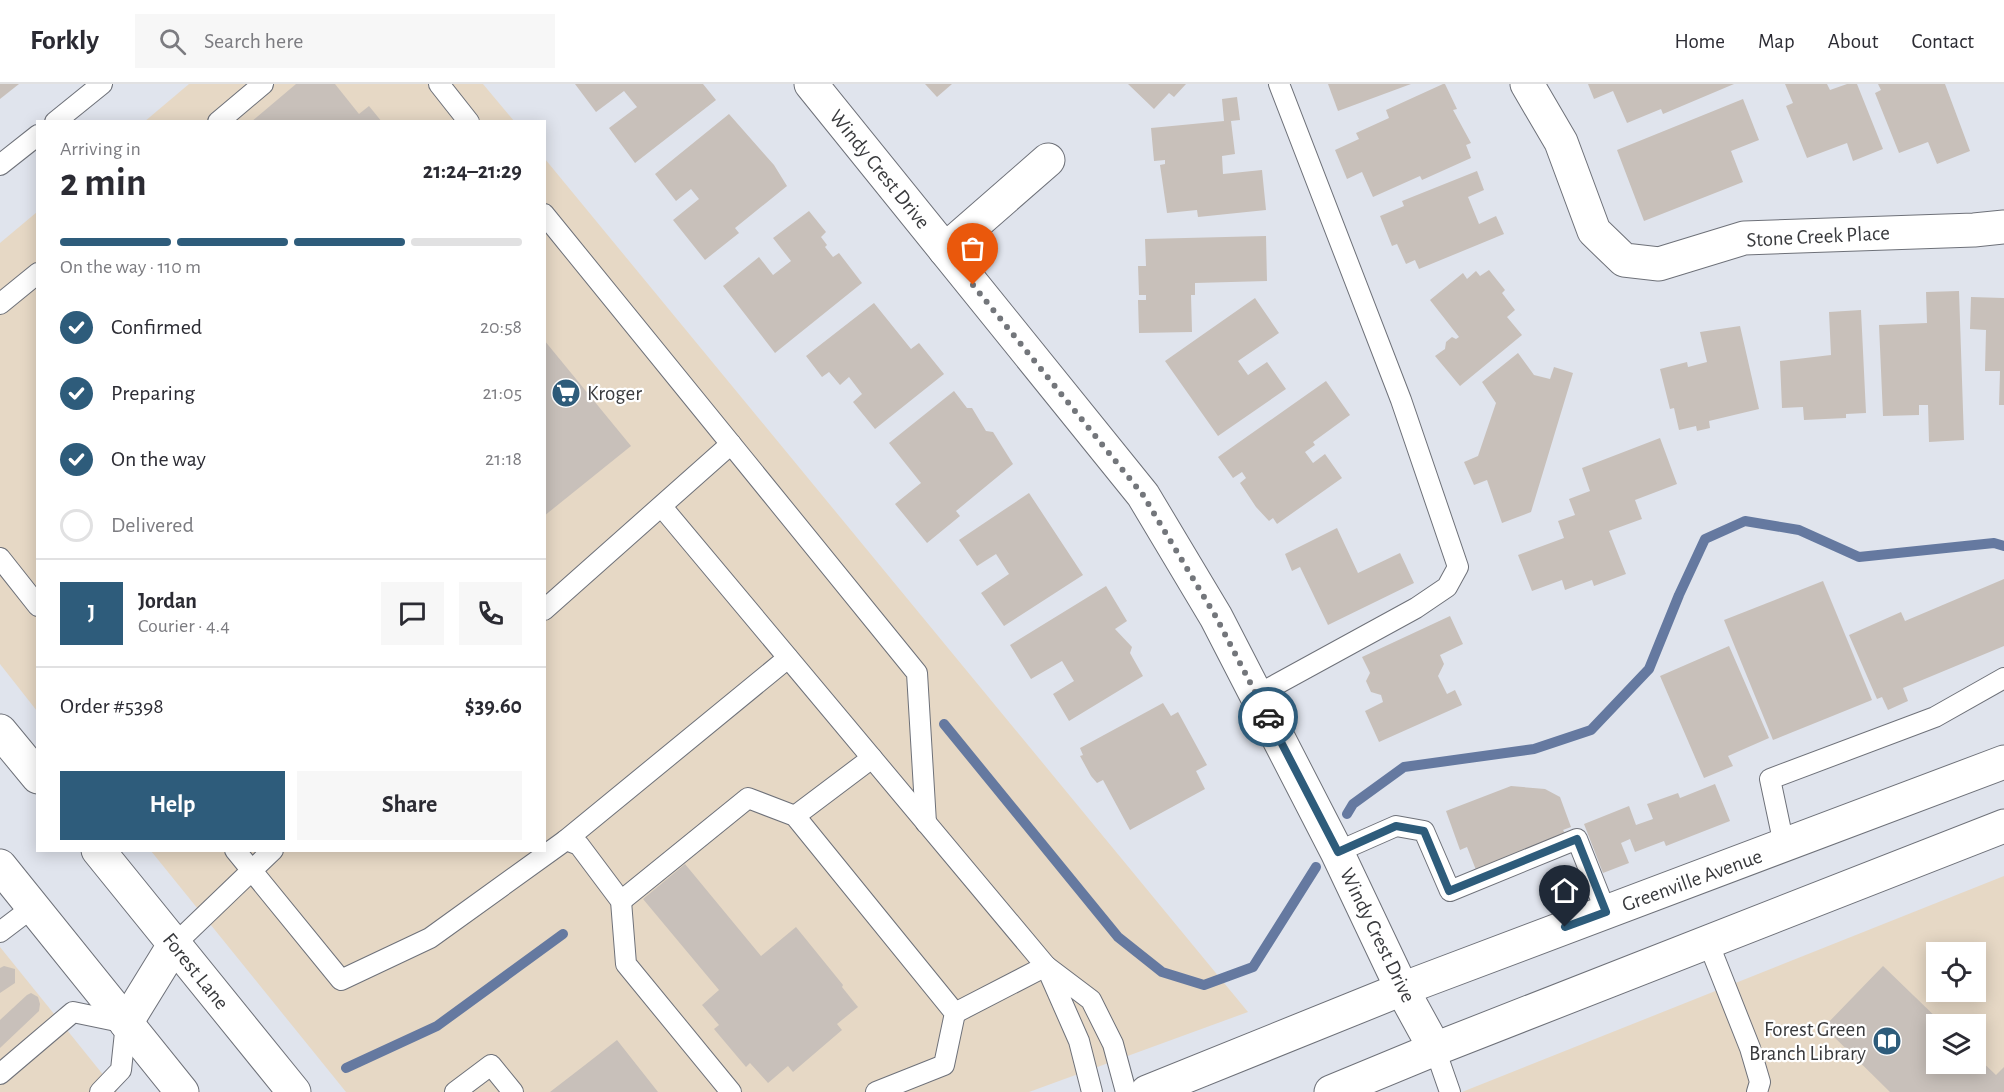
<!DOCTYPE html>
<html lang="en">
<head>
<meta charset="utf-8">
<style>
	body { margin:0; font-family:"Alegreya Sans",sans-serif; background:#f7f7f7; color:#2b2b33; height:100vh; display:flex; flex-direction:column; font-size:22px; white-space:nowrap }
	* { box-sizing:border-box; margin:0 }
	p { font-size:20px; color:#7c7c81 }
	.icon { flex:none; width:33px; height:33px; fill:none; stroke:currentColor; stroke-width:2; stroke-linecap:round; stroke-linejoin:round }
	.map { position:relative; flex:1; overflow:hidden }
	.sheet { position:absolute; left:36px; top:36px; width:510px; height:732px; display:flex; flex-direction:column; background:#fff; border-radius:0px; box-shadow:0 3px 15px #0003 }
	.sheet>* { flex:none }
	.tools { position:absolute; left:1926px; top:858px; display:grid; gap:12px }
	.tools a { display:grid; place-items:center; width:60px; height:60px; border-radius:0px; background:#fff; box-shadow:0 3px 15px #0003; font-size:30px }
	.pin { position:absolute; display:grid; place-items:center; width:51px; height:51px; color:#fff; margin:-62px -26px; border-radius:50% 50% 50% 0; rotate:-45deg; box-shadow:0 0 6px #0007 }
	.pin .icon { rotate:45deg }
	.courier { position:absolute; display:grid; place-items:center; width:60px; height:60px; margin:-30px; border:4px solid #2e5c7b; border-radius:50%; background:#fff; color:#222; box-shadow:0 2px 8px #0007 }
	.headline em { font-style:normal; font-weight:600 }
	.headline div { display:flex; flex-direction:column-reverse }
	.headline { display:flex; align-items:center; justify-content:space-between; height:102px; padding:0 24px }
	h1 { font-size:39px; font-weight:600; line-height:45px }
	.bar { display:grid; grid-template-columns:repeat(4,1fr); gap:9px 6px; align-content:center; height:72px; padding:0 24px }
	.bar i { height:8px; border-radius:4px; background:#e1e1e2 }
	.bar .active { background:#2e5c7b }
	.bar p { grid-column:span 4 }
	.line { display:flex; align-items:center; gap:15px; padding:0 24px; border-top:2px solid #e1e1e2 }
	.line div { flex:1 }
	.round { display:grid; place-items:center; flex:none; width:63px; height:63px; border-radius:0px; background:#f7f7f7 }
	ol { padding:0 24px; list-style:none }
	li { display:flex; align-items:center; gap:18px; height:66px }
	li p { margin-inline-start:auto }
	li .icon { padding:6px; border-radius:50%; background:#2e5c7b; color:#fff; stroke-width:4 }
	li:last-child { color:#7c7c81 }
	li i { width:33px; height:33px; border:3px solid #e1e1e2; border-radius:50% }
	.button { display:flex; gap:12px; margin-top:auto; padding:12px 24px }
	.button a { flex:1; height:69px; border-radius:0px; background:#2e5c7b; color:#fff; font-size:24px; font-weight:600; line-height:69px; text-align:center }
	.button a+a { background:#f7f7f7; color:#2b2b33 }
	header { display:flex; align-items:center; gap:36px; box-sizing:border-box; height:84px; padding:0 30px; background:#fff; border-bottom:2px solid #e1e1e2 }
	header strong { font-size:28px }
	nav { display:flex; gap:33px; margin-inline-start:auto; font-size:21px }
	.search { width:420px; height:54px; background:#f7f7f7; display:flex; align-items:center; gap:15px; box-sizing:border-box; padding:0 21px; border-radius:0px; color:#7c7c81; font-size:22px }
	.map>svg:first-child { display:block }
	.commercial { fill:#e6d8c5; fill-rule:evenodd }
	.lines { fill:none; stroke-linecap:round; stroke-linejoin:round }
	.stream { stroke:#6579a0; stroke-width:10 }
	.building { fill:#c8c0ba }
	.service-casing { stroke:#6e7179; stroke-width:22 }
	.minor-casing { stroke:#6e7179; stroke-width:35 }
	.secondary-casing { stroke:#6e7179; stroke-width:35 }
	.service { stroke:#fff; stroke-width:20 }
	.minor { stroke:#fff; stroke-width:33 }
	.secondary { stroke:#fff; stroke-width:33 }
	.done { stroke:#73767b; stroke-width:6; stroke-dasharray:0 10.8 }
	.route { stroke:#2e5c7b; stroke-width:8 }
	.labels { text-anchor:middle; stroke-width:4.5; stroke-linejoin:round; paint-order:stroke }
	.street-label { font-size:21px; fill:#393a3d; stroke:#fff }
	.poi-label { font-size:21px; fill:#393a3d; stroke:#fff; text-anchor:start }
</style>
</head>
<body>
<header>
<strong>Forkly</strong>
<div class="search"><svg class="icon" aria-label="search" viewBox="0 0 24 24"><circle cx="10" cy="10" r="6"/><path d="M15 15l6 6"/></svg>Search here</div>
<nav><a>Home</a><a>Map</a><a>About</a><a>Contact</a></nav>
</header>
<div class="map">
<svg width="2004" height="1008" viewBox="0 0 2004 1008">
	<rect width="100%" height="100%" fill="#e0e4ed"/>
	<g class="commercial">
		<polygon points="189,0 483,0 514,37 144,38"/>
		<polygon points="545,75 1248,928 1029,1008 346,1008 151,767 544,766"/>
		<polygon points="37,128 37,627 0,580 0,159"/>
		<path d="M2004,792V1008H1462ZM1936,868H1976V908H1936ZM1936,940H1976V980H1936Z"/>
		<polygon points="0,863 117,1008 0,1008"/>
	</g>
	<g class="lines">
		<g class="stream">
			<polyline points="944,640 1118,853 1162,888 1204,901 1253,883 1316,783"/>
			<polyline points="1347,730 1353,720 1404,683 1534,665 1591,646 1649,585 1679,511 1705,455 1745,437 1799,446 1859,473 1994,459 2004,462"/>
			<polyline points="346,984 437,942 563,850"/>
		</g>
	</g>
	<g class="building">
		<polygon points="0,0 19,0 0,15"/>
		<polygon points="296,0 335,0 359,30 369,22 382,38 251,38"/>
		<polygon points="575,0 703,0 716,16 635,79 609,44 637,23 624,7 596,28"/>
		<polygon points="925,0 952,0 937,13"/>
		<polygon points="1128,0 1186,0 1174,13 1169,9 1154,25"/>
		<polygon points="1328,0 1411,0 1338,27"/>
		<polygon points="1443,0 1445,0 1457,25 1453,26 1471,59 1466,61 1471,74 1422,96 1420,92 1373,113 1362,88 1347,95 1335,66 1359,55 1356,49 1389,34 1386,26"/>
		<polygon points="1588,0 1734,0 1663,30 1661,25 1627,39 1613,7 1594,15"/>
		<polygon points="1785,0 1827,0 1830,6 1847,0 1857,0 1883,65 1853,77 1847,59 1807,74 1786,22 1793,19"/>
		<polygon points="1878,0 1945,0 1970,67 1937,80 1928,58 1899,69 1875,9 1881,6"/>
		<polygon points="1237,13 1240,36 1231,37 1235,70 1222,72 1223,90 1262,86 1266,126 1198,133 1197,126 1167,129 1160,81 1165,80 1165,76 1154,77 1151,44 1224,37 1222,15"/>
		<polygon points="1743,15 1759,56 1731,67 1743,98 1644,137 1617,66"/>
		<polygon points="729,30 774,81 787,102 735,144 739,149 705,176 673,136 699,115 691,105 676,117 655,90"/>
		<polygon points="1477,87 1484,106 1468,113 1479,140 1496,132 1504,150 1419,185 1415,176 1406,180 1397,160 1392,162 1380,132 1404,122 1402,117"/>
		<polygon points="809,127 826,148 821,153 827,161 825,163 833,173 839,169 862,199 775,269 723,202 759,173 773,191 791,177 773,154"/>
		<polygon points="1266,152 1267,197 1195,199 1195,211 1191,211 1192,248 1139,249 1138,216 1146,216 1146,211 1139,211 1138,182 1146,182 1145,155"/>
		<polygon points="1489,186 1505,206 1502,209 1515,226 1507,233 1522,251 1460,302 1435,272 1445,265 1446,258 1452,253 1456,255 1459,253 1430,216 1463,189 1467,195 1476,187 1480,192"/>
		<polygon points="1959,207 1964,356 1929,358 1928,321 1919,321 1919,331 1883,332 1879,241 1927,239 1926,208"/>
		<polygon points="1971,213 2004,214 2004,321 1999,321 2000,287 1985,287 1986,246 1970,245"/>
		<polygon points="1255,214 1279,249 1238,277 1248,291 1267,278 1286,305 1218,352 1165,277"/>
		<polygon points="874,219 911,265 919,259 944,290 875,345 853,318 862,310 849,293 840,301 829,288 822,293 806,272"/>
		<polygon points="1861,226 1866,329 1846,330 1846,334 1804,336 1803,323 1782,324 1780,277 1831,271 1829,228"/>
		<polygon points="1740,242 1759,325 1709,337 1710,344 1697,347 1696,342 1679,346 1674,324 1670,325 1660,285 1687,278 1688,283 1707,278 1700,248"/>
		<polygon points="544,256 631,362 544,432"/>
		<polygon points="1518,269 1534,291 1550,295 1554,283 1573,289 1531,428 1502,439 1487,396 1474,401 1464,378 1478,372 1496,319 1482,298"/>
		<polygon points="1326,297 1350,331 1313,358 1315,361 1305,368 1313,379 1325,370 1342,394 1277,440 1273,434 1269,437 1256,423 1240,399 1246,394 1242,388 1233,394 1218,373"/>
		<polygon points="954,307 967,324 972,324 986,347 993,348 1013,380 956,427 960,432 927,459 895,420 921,399 889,359"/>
		<polygon points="1660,354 1677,400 1635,416 1642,435 1609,447 1626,490 1594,502 1592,496 1565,506 1562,496 1532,507 1518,471 1564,454 1558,437 1575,431 1569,415 1590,407 1582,384"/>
		<polygon points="1029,409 1083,491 1004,542 981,509 1009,490 996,470 977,482 959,456"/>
		<polygon points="1337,444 1358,489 1400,469 1414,499 1328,541 1300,483 1292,487 1285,470"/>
		<polygon points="2004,495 2004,562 1903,604 1908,617 1888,626 1882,613 1877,615 1849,551 1901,528 1905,537"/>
		<polygon points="1823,497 1872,616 1773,656 1724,536"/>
		<polygon points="1106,502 1127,537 1115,545 1132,563 1130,569 1143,592 1069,637 1053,610 1074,597 1062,577 1031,595 1010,561"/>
		<polygon points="1450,532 1463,560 1440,571 1444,580 1438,592 1447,610 1455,606 1462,621 1379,658 1365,627 1383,618 1381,611 1371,608 1366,597 1370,589 1362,573"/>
		<polygon points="1729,562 1769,654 1728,672 1733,682 1704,694 1660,592"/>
		<polygon points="1163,619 1171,632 1178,628 1207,681 1196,687 1205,705 1130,746 1103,696 1097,699 1091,692 1080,672 1083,671 1080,664"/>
		<polygon points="1715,700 1730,737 1666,762 1664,757 1635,768 1630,755 1621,759 1629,779 1603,789 1584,740 1629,722 1636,741 1653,735 1647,720 1678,709 1680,714"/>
		<polygon points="1511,702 1545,705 1560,713 1571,743 1563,746 1566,751 1476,786 1467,763 1460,766 1446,727"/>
		<polygon points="685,780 761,872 796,843 843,901 842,903 858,923 837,940 842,946 793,988 788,982 768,999 750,979 746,983 714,945 719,941 702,921 719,906 643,815"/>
		<polygon points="4,882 15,885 15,899 0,909 0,884"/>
		<polygon points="1883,882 1943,940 1936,940 1936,980 1976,980 1976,972 1996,991 2004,983 2004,1008 1890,1008 1824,943"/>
		<polygon points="31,909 38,913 40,920 39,927 0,964 0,936 27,911"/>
		<polygon points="617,956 658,1008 550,1008 585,981"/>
	</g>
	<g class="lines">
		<g class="service-casing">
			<g id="service">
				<polyline points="439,0 469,38"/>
				<polyline points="55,38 102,0"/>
				<polyline points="218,38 263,0"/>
				<polyline points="0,81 38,51"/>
				<polyline points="544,130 917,589 926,739"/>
				<polyline points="0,220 38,189"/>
				<polyline points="662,423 1046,882 955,929"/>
				<polyline points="0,474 38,522"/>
				<polyline points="544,526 731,360"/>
				<polyline points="1257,611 1416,524 1447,503 1458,483 1401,316 1279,0"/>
				<polyline points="795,732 872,674"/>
				<polyline points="566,756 788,574"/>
				<polyline points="1784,761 1770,695 1935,633 2004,594"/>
				<polyline points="235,766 341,896 430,854 566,756 579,761 621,817 626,880 731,1008"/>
				<polyline points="1337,768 1396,742 1424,747 1450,807 1577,755 1606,828"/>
				<polyline points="621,817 748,714 795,732 955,929 944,981 876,1008"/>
				<polyline points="0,848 33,823"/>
				<polyline points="1708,858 1750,964 1760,998 1757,1008"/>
				<polyline points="174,861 273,766"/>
				<polyline points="1435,965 1450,1008"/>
				<polyline points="0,990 73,928 126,939 121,986 100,1008"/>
				<polyline points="455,1008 491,981 513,1008"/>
				<polyline points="1092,1008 1079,957 1046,882 1091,916 1113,960 1126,1008"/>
			</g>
		</g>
		<g class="minor-casing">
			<g id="minor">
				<polyline points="811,0 1143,411 1216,533 1337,768 1402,905 1435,965"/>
				<polyline points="1527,0 1561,58 1594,147 1624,176 1659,180 1744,154 1974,146 2004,143"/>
				<polyline points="945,166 1048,76"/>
			</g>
		</g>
		<g class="secondary-casing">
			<g id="secondary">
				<polyline points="0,647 38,693"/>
				<polyline points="98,766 294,1008"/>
				<polyline points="0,782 182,1008"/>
				<polyline points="126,939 174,861"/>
				<polyline points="1147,1008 1402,905 2004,678"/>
				<polyline points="1331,1008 1435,965 2004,742"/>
			</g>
		</g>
		<use href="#service" class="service"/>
		<use href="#minor" class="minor"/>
		<use href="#secondary" class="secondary"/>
	</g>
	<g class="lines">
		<polyline class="done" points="973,201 1143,411 1216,533 1268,633"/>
		<polyline class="route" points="1268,633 1338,768 1396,742 1424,747 1449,807 1577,755 1606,828 1565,843"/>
	</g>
	<defs>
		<g id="supermarket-disc" transform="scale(1.5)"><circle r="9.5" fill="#2e5c7b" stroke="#fff"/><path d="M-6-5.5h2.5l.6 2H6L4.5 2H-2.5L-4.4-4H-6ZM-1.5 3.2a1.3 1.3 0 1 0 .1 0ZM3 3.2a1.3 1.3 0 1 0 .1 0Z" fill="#fff"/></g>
		<g id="library-disc" transform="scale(1.5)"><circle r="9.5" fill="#2e5c7b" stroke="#fff"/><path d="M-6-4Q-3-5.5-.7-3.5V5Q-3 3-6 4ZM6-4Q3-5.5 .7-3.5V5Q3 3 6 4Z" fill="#fff"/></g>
	</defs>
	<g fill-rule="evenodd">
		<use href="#supermarket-disc" x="566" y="309"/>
		<use href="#library-disc" x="1887" y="957"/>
	</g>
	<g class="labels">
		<g class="street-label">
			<text transform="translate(880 85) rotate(51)" y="7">Windy Crest Drive</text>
			<text transform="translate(1818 152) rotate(-3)" y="7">Stone Creek Place</text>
			<text transform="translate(1692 796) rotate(-20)" y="7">Greenville Avenue</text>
			<text transform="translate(1378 851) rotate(64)" y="7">Windy Crest Drive</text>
			<text transform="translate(196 887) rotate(51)" y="7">Forest Lane</text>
		</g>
		<g class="poi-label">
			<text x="587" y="316">Kroger</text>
			<text x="1866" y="952" text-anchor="end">Forest Green<tspan x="1866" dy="24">Branch Library</tspan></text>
		</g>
	</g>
</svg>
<div class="tools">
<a><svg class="icon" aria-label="locate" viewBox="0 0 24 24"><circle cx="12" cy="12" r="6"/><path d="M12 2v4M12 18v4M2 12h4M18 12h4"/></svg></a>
<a><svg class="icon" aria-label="layers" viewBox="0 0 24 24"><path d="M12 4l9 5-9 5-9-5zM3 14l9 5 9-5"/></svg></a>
</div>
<div class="pin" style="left:973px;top:201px;background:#ea580c"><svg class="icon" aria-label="bag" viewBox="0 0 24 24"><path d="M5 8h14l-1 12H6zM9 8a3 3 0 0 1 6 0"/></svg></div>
<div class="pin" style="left:1565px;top:843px;background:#1f2937"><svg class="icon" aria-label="home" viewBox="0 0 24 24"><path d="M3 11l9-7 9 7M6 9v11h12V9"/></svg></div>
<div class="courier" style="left:1268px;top:633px"><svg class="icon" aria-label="car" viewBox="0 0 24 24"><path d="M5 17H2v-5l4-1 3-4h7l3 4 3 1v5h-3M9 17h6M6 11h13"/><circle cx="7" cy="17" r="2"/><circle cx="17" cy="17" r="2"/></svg></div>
<section class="sheet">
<div class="headline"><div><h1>2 min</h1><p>Arriving in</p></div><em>21:24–21:29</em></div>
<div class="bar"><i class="active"></i><i class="active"></i><i class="active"></i><i></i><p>On the way · 110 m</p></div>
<ol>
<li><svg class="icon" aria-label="check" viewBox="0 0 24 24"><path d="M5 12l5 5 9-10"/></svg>Confirmed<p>20:58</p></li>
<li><svg class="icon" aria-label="check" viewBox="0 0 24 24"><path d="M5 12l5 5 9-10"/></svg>Preparing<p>21:05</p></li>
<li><svg class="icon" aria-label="check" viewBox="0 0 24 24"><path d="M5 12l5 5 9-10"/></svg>On the way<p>21:18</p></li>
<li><i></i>Delivered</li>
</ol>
<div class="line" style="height:108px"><b class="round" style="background:#2e5c7b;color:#fff">J</b><div><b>Jordan</b><p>Courier · 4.4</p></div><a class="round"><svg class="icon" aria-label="chat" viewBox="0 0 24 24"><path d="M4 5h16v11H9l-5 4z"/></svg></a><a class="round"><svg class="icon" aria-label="phone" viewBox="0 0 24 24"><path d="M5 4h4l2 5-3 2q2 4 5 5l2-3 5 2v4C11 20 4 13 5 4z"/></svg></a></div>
<div class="line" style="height:78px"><div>Order #5398</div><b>$39.60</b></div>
<div class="button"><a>Help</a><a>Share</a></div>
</section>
</div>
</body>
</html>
